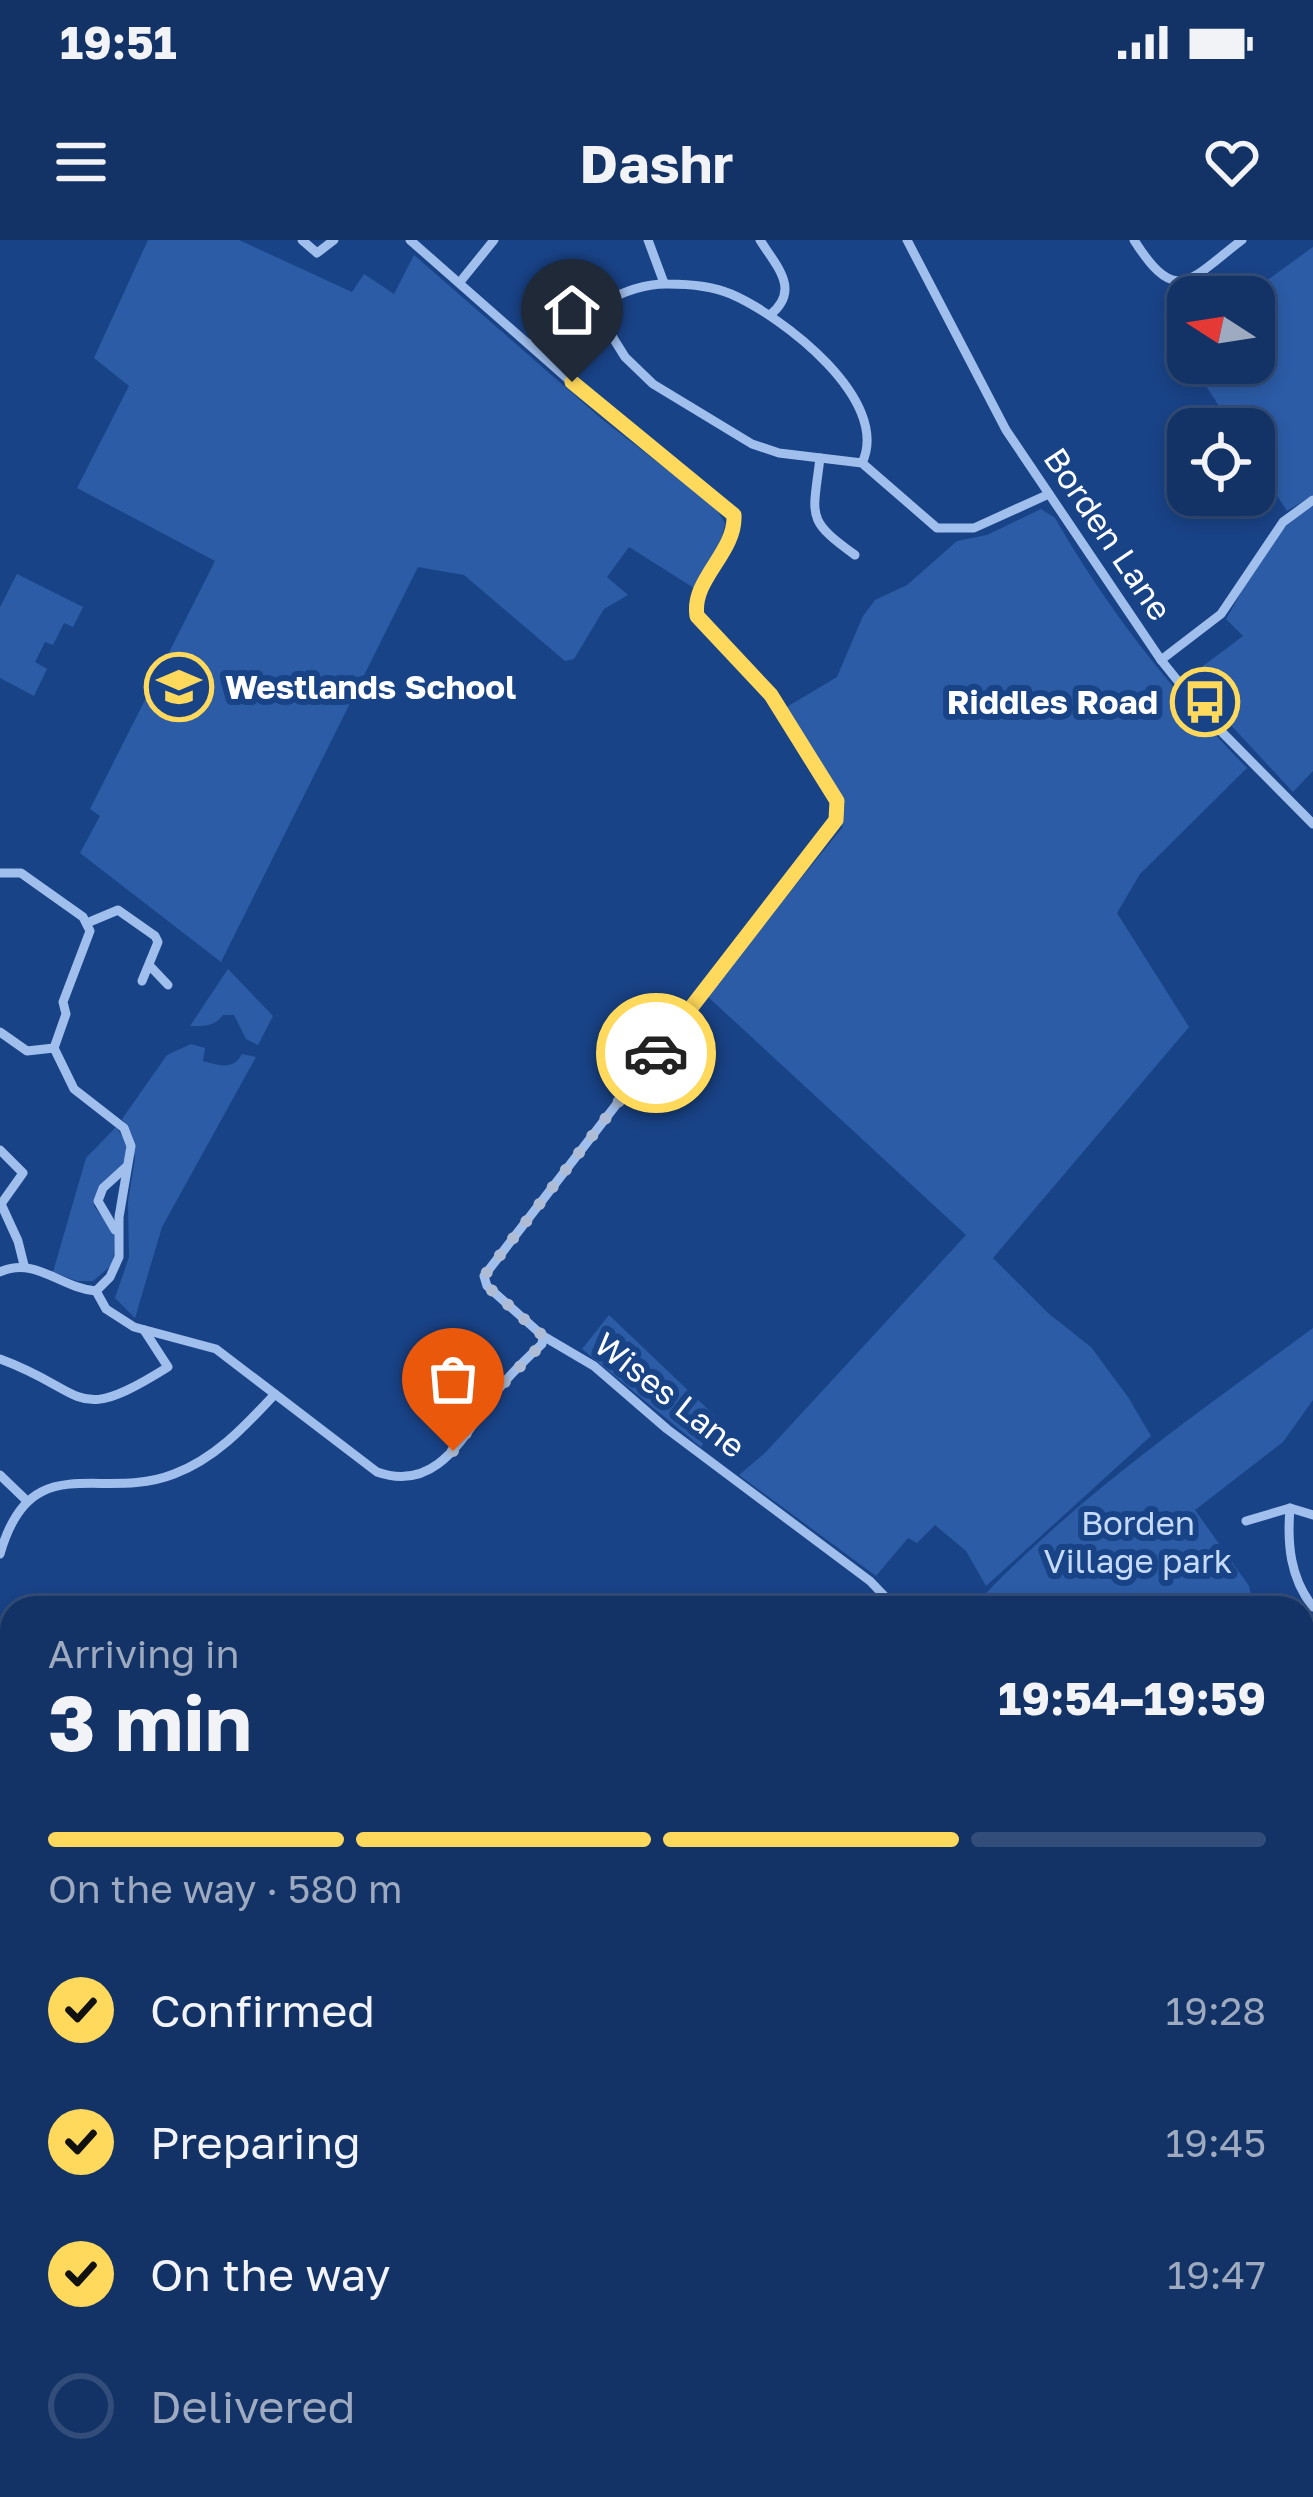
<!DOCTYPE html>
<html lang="en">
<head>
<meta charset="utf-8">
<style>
	body { margin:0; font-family:"Golos Text",sans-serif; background:#203e6e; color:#f1f3f6; height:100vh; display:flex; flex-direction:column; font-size:45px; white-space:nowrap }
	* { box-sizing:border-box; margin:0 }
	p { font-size:39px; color:#9daabf }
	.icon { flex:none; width:66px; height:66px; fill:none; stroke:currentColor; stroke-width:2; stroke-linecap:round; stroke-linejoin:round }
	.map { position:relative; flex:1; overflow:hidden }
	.panel { position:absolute; left:0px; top:1356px; width:1314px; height:903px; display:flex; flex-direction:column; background:#133265; border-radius:36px 36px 0 0; box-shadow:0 6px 18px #0003,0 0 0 3px #324d79 }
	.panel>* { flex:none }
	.needle { width:78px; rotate:282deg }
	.fabs { position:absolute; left:1167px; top:36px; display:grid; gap:24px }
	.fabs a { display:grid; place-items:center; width:108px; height:108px; border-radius:24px; background:#133265; box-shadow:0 6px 18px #0003,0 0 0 3px #324d79; font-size:60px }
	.pin { position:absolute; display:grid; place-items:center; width:102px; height:102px; color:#fff; margin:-123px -51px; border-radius:50% 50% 50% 0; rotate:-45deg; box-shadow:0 0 12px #0007 }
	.pin .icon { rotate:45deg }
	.courier { position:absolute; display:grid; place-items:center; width:120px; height:120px; margin:-60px; border:9px solid #ffd95c; border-radius:50%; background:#fff; color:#222; box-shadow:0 3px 15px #0007 }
	.summary em { font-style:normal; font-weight:700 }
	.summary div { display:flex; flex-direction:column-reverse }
	.summary { display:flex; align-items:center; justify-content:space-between; height:204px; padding:0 48px }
	h1 { font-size:78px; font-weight:700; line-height:90px }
	.bar { display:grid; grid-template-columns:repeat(4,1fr); gap:18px 12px; align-content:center; height:144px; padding:0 48px }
	.bar i { height:15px; border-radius:9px; background:#324d79 }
	.bar .selected { background:#ffd95c }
	.bar p { grid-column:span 4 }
	ol { padding:0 48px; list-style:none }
	li { display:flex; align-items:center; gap:36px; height:132px }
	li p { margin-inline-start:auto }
	li .icon { padding:12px; border-radius:50%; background:#ffd95c; color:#111; stroke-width:4 }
	li:last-child { color:#9daabf }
	li i { width:66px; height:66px; border:6px solid #324d79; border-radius:50% }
	.status { display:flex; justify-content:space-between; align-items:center; height:84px; padding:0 60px; background:#133265; direction:ltr }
	.status svg { height:33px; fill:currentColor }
	header { display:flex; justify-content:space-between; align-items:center; height:156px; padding:0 48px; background:#133265; font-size:54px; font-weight:700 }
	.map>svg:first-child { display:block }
	.green { fill:#2c5ca6 }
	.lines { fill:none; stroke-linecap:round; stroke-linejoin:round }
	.street { stroke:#a1bfed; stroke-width:9 }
	.done { stroke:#aebdd5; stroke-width:12; stroke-dasharray:0 21.6 }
	.route { stroke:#ffd95c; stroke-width:15 }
	.labels { text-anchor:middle; stroke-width:12; stroke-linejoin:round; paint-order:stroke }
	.street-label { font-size:33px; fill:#fff; stroke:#194387 }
	.poi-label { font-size:33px; font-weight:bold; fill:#fff; stroke:#194387; text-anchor:start }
	.park-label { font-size:33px; fill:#c6dbf9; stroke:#194387 }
</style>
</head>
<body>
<div class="status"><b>19:51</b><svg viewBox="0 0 49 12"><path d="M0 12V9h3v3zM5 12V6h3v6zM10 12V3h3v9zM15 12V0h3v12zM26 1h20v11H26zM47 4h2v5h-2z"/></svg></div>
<header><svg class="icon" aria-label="menu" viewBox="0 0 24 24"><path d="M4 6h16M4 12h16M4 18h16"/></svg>Dashr<svg class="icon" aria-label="heart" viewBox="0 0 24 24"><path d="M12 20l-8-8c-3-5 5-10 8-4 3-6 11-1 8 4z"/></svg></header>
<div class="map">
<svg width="1313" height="2257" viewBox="0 0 1313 2257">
	<rect width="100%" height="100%" fill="#194387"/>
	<g class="green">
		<polygon points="148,0 239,0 352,52 364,34 394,54 414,15 603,180 715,267 725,283 719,310 694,348 629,307 607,337 628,355 604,369 574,419 565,421 464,335 418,327 221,722 80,613 100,576 90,569 215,321 77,248 129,146 94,118"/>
		<polygon points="1313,7 1313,255 1287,271 1254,220 1254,189 1234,189 1191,123 1254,123 1254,57 1244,57"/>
		<path d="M1313,264V531L1293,552L1187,438L1243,396L1226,379C1250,338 1272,289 1313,264Z"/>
		<path d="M1041,269L1055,278C1109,372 1172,451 1247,528L1140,634L1117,673L1189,787L993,1018L1048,1073L1091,1107L1128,1157L1151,1196L986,1346L966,1311L935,1285L917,1303L908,1298L876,1336L739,1235L765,1213L966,995L706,755L842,588L845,563L785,468L837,437L863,376L875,360L907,345L957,301L987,295Z"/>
		<polygon points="17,334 83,367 73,387 64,383 53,405 45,402 35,422 47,429 34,456 0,438 0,367"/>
		<path d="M228,729L273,776L258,805L246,799L234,775H223C214,787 204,786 190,786Z"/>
		<path d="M191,804L205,808L203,821C218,825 233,831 242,814L256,817L162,987L135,1078L115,1058L129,1017L128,962L135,919L131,894L122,879L167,815Z"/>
		<polygon points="116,887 128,905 128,918 98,953 94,966 115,994 113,1024 93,1041 77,1041 53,1032 86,918"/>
		<polygon points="609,1075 714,1175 716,1186 701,1207 582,1109"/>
		<path d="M1313,1088V1160L1283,1202L1195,1270L1249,1346L1254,1368H972C1072,1260 1195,1175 1313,1088Z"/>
		<polygon points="436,2247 574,2247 587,2257 449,2257"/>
		<polygon points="655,2247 971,2247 967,2257 647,2257"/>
	</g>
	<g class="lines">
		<g class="street">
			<polyline points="302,0 317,13 334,0"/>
			<path d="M410,0L600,167L732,272C746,309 691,339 697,376L771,455L837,561L836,580L484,1036L487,1046L543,1096"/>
			<polyline points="648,0 664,43"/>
			<path d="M760,0C777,27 801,50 770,75"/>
			<polyline points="907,0 1006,190 1161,420 1206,476 1313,584"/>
			<path d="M1134,0C1177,68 1190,39 1242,0"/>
			<polyline points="460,42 494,0"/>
			<polyline points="600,64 610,93 625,117 653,144 752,204 779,213 862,223 937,288 974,288 1049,254"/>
			<polyline points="534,100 548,108 559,121"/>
			<path d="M548,108C575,76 624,43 668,44C688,44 712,46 731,54C782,76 892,160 862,223"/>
			<path d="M820,218C813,277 805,279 855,315"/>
			<polyline points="1161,420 1221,374 1283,282 1313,260"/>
			<polyline points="0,633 21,633 83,677 90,691 63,762 66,774 54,808"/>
			<polyline points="87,683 118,670 155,696 158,702 142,741"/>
			<polyline points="150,726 168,745"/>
			<polyline points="0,792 27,811 54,808 74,849 124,888 131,906 119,977 119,1017 110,1037 96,1051"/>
			<polyline points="0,910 23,933 1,964 18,1001 24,1025"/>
			<polyline points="115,990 98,961 103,948 126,927"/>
			<path d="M0,1032C36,1016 60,1048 96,1051"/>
			<path d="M96,1051L106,1069L134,1087L216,1109L377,1232C439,1254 465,1192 497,1151C510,1134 526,1119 542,1104L543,1096L594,1126L667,1189L870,1341L896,1368"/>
			<path d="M0,1119C90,1152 72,1187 168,1127L144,1090"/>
			<polyline points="0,1235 27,1261"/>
			<path d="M1290,1268C1287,1304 1290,1338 1313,1367"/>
			<polyline points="1246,1281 1290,1268 1313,1275"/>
			<path d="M0,1314C31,1205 100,1263 174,1234C216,1218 245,1186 275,1154"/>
			<polyline points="1302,1457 1313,1444"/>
			<polyline points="0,1985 12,2000"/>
			<polyline points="1302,2085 1313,2103"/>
			<polyline points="343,2247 345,2257"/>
		</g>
	</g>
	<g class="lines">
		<polyline class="done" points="453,1211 498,1149 542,1104 543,1096 487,1046 484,1036 656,813"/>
		<path class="route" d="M572,142L734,275C736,313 691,339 697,376L771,455L837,561L836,580L656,813"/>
	</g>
	<defs>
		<g id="school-ring" transform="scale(3.45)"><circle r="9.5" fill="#194387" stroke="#ffd95c" stroke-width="1.5"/><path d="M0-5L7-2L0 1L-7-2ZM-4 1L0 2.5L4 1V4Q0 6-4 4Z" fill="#ffd95c"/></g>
		<g id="bus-ring" transform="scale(3.45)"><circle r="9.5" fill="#194387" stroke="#ffd95c" stroke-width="1.5"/><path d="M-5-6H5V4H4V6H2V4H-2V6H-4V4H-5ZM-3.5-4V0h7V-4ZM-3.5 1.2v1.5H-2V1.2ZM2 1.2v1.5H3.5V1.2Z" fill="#ffd95c"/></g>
	</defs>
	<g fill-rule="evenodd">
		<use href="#school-ring" x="179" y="447"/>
		<use href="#bus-ring" x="1205" y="462"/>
	</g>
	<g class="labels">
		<g class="street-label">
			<text transform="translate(1108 294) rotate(56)" y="12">Borden Lane</text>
			<text transform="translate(670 1155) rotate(38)" y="12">Wises Lane</text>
		</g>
		<g class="poi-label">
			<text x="225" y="459">Westlands School</text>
			<text x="1158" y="474" text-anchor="end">Riddles Road</text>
		</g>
		<g class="park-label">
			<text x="1138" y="1295">Borden<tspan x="1138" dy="38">Village park</tspan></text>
		</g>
	</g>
</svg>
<div class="fabs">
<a><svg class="needle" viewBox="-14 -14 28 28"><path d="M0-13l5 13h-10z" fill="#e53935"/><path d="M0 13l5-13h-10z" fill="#9daabf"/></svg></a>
<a><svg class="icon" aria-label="locate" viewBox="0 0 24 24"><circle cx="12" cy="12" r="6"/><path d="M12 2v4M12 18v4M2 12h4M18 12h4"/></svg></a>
</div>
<div class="pin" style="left:453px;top:1211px;background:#ea580c"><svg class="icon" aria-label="bag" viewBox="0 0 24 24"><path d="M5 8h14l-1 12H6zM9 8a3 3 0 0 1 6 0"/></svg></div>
<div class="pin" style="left:572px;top:142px;background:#1f2937"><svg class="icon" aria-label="home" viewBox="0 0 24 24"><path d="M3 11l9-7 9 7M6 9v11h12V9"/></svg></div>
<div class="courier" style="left:656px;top:813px"><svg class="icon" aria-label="car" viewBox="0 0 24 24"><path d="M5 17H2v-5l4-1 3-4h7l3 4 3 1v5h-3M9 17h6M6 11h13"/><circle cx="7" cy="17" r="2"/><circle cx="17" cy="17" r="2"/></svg></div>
<section class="panel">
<div class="summary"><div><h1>3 min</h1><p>Arriving in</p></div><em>19:54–19:59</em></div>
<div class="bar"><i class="selected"></i><i class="selected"></i><i class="selected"></i><i></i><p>On the way · 580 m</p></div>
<ol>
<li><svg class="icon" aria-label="check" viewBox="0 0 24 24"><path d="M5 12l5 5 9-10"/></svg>Confirmed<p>19:28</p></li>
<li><svg class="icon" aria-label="check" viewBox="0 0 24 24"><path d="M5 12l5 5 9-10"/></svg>Preparing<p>19:45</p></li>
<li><svg class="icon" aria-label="check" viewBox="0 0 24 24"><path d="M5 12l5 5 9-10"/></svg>On the way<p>19:47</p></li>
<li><i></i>Delivered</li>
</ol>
</section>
</div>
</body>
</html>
